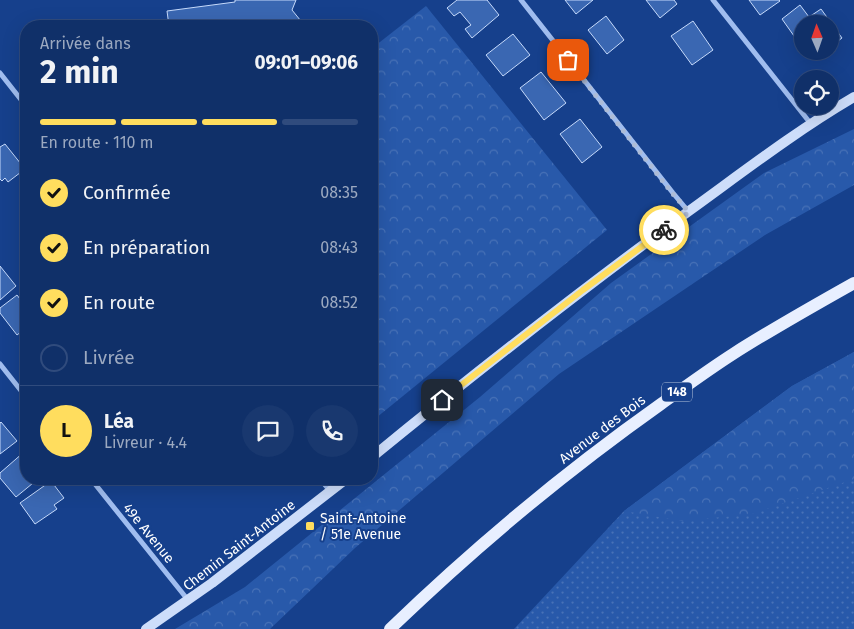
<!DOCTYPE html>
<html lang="fr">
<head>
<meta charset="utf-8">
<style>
	body { margin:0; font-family:"Fira Sans",sans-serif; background:#19386f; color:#f1f3f6; height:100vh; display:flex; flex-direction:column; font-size:19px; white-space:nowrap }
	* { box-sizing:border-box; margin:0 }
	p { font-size:16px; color:#9ca9c0 }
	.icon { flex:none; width:28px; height:28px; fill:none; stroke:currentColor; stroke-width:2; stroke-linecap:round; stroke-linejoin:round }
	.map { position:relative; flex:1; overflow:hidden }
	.drawer { position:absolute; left:20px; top:20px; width:358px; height:465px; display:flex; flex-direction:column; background:#103069; border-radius:20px; box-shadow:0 5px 20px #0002,0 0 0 1px #304b7d }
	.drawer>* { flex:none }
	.needle { width:32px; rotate:358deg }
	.controls { position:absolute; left:794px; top:15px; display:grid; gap:10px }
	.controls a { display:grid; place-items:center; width:45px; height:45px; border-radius:50%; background:#103069; box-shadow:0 5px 20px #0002,0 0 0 1px #304b7d; font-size:25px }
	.pin { position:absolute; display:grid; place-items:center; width:42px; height:42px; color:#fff; margin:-21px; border-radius:10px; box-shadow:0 2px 8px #0006 }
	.courier { position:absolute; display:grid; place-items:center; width:50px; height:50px; margin:-25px; border:4px solid #ffdd5e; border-radius:50%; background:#fff; color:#222; box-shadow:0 1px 6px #0007 }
	.headline em { font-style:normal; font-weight:700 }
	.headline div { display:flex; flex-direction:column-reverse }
	.headline { display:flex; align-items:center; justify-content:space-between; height:85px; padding:0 20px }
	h1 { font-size:32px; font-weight:700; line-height:38px }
	.bar { display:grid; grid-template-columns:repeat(4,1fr); gap:8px 5px; align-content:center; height:60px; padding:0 20px }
	.bar i { height:6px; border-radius:4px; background:#304b7d }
	.bar .selected { background:#ffdd5e }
	.bar p { grid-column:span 4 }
	.line { display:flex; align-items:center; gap:12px; padding:0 20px; border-top:1px solid #304b7d }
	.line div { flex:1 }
	.round { display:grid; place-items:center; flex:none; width:52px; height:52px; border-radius:26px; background:#19386f }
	ol { padding:0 20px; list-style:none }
	li { display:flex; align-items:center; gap:15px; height:55px }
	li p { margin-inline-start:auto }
	li .icon { padding:5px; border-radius:50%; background:#ffdd5e; color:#111; stroke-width:4 }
	li:last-child { color:#9ca9c0 }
	li i { width:28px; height:28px; border:2px solid #304b7d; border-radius:50% }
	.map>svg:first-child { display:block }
	.grass { fill:url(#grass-dots) }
	.forest { fill:url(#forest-crowns) }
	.building { fill:#3a67b2; stroke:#c6dafb }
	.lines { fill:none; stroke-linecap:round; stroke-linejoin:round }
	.street { stroke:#a0bdef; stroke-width:5 }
	.secondary { stroke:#cdddfa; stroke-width:10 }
	.primary { stroke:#e8efff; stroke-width:12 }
	.done { stroke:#adbcd7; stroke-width:5; stroke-dasharray:0 9 }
	.route { stroke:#ffdd5e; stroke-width:6 }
	.poi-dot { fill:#ffdd5e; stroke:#16408c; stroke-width:2 }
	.labels { text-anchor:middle; stroke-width:4; stroke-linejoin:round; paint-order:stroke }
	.shield { fill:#16408c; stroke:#b9c6dc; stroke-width:1 }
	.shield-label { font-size:12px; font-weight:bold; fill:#fff }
	.street-label { font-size:14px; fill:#fff; stroke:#16408c }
	.poi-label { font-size:14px; fill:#fff; stroke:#16408c; text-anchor:start }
</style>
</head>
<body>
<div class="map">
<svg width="854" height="629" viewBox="0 0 854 629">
	<defs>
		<pattern id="grass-dots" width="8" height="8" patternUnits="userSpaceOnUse" patternTransform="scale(1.25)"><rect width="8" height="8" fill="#2859aa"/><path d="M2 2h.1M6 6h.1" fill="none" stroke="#4872b7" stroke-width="1.8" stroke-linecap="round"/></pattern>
		<pattern id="forest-crowns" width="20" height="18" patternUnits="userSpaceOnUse" patternTransform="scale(1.25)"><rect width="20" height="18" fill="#2859aa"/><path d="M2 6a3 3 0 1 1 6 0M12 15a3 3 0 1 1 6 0" fill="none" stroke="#4872b7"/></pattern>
	</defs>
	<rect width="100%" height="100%" fill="#16408c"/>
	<polygon class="grass" points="854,352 854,629 514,629 624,511 792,386"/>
	<g class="forest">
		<polygon points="426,6 607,230 371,422 371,49"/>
		<polygon points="854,129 854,185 765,235 559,374 355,548 270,629 175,629 245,587 480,397 611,283 764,173"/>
		<polygon points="854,352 854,479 752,514 682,521 624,511 792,386"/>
	</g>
	<g class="building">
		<polygon points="235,0 296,0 292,10 305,26 169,26 167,11 235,2"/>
		<polygon points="457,0 487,0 499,15 472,38 465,29 471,25 460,12 454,16 447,8"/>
		<polygon points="565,0 593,0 576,14"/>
		<polygon points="646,0 674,0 677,4 660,18"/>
		<polygon points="749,0 779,0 780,1 760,15"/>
		<polygon points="800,5 809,17 821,9 842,38 830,47 830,24 802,24 802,41 799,43 782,19"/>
		<polygon points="606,16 624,40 607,54 588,30"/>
		<polygon points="693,21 713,50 692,65 671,36"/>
		<polygon points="513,34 530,55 503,76 486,55"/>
		<polygon points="541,72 566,103 544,120 520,88"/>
		<polygon points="580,119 602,147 582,163 560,134"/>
		<polygon points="5,144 25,169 8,182 5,178 2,181 0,179 0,147"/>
		<polygon points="0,266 16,286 0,300"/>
		<polygon points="17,295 26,307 26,328 17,335 0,313 0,308"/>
		<polygon points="1,422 17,441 0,454 0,423"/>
		<polygon points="24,452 26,455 26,479 38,479 16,497 0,478 0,473"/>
		<polygon points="51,481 64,498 54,505 57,509 35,524 20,503"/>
	</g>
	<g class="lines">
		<g class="street">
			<polyline points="521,0 673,193 688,211"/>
			<polyline points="713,0 811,124"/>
			<polyline points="0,73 26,106"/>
			<polyline points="0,364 26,397"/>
			<polyline points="91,479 188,600"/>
			<polyline points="320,479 330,491"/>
		</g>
		<g class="secondary">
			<path d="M371,458C475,373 581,290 689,211C743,172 796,131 854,97"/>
			<polyline points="146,629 212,583 346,479"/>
		</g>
		<path class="primary" d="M390,629C475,547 565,472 661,404C685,387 708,370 733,354C772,329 813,306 854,283"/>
	</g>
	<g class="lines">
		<polyline class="done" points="568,60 672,193 689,212 664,230"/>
		<polyline class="route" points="442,400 583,290 664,230"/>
	</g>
	<rect class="poi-dot" x="305" y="521" width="10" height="10" rx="2.5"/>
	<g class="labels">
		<rect class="shield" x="662" y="382.5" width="30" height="19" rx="4"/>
		<g class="shield-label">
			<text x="677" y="396">148</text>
		</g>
		<g class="street-label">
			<text transform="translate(602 429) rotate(-37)" y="5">Avenue des Bois</text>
			<text transform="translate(149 533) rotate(51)" y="5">49e Avenue</text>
			<text transform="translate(239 545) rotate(-38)" y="5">Chemin Saint-Antoine</text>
		</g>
		<g class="poi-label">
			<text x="320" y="523">Saint-Antoine<tspan x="320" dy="16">/ 51e Avenue</tspan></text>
		</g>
	</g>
</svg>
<div class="controls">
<a><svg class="needle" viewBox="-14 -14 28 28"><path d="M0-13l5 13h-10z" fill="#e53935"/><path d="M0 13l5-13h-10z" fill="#9ca9c0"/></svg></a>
<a><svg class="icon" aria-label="locate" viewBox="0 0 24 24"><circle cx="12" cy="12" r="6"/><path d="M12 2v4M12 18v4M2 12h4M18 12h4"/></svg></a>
</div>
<div class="pin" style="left:568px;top:60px;background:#ea580c"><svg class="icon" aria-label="bag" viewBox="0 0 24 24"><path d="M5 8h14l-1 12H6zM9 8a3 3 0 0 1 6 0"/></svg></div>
<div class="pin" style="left:442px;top:400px;background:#1f2937"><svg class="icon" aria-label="home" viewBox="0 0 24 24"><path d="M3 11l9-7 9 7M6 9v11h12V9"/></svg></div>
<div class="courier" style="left:664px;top:230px"><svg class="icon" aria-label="bike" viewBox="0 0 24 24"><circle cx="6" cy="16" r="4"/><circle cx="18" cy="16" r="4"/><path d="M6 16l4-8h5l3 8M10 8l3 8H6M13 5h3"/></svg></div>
<section class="drawer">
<div class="headline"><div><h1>2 min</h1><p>Arrivée dans</p></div><em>09:01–09:06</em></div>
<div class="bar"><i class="selected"></i><i class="selected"></i><i class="selected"></i><i></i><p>En route · 110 m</p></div>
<ol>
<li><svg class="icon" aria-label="check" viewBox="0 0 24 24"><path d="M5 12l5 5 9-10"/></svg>Confirmée<p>08:35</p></li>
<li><svg class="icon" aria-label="check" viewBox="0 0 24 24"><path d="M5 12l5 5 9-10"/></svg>En préparation<p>08:43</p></li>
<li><svg class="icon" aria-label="check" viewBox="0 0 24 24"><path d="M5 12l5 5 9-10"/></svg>En route<p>08:52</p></li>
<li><i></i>Livrée</li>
</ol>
<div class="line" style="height:90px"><b class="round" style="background:#ffdd5e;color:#111">L</b><div><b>Léa</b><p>Livreur · 4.4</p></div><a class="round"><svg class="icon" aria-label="chat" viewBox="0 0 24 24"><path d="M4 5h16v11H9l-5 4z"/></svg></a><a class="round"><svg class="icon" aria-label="phone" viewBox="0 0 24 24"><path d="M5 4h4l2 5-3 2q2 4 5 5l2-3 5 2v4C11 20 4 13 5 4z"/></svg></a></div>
</section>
</div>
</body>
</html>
